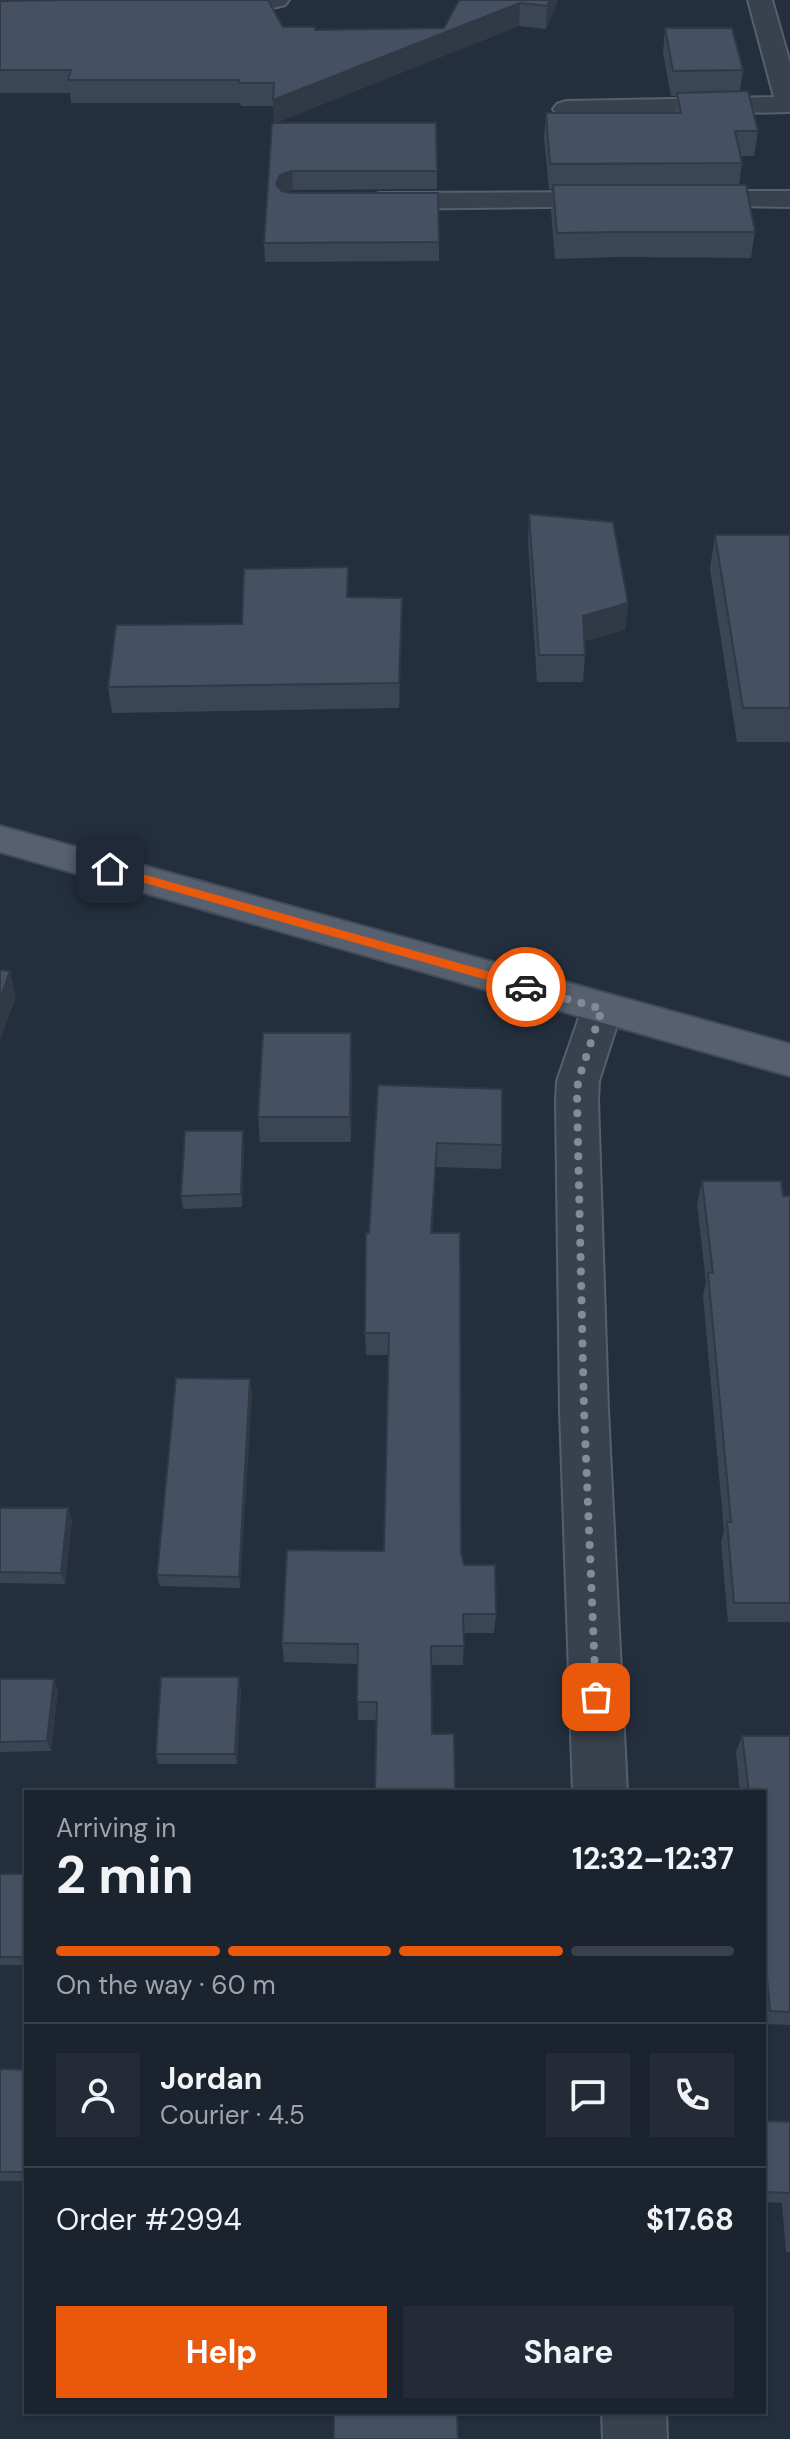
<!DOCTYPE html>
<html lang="en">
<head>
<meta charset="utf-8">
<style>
	body { margin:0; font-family:"DM Sans",sans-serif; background:#242b36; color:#f1f3f6; height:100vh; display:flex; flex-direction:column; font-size:30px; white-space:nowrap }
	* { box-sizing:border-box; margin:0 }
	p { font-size:26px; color:#a0a4aa }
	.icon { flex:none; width:44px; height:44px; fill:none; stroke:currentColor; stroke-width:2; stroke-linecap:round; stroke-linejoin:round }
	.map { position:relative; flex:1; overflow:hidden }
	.panel { position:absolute; left:24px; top:1790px; width:742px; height:624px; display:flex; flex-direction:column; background:#1b232e; border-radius:0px; box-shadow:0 2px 6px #0004,0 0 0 2px #39404a }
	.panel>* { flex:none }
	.pin { position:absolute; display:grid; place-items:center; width:68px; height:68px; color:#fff; margin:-34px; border-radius:16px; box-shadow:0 4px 12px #0006 }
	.courier { position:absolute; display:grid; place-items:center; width:80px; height:80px; margin:-40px; border:6px solid #ea580c; border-radius:50%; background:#fff; color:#222; box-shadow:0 2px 10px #0007 }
	.overview em { font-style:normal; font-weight:700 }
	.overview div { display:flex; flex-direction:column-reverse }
	.overview { display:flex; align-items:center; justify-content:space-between; height:136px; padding:0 32px }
	h1 { font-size:52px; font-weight:700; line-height:60px }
	.bar { display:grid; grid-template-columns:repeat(4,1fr); gap:12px 8px; align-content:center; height:96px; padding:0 32px }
	.bar i { height:10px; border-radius:6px; background:#39404a }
	.bar .active { background:#ea580c }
	.bar p { grid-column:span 4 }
	.line { display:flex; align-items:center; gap:20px; padding:0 32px; border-top:2px solid #39404a }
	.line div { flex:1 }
	.round { display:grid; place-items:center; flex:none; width:84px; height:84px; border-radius:0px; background:#242b36 }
	.action { display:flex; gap:16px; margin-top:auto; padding:16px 32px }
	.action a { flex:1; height:92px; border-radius:0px; background:#ea580c; color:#fff; font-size:32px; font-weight:700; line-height:92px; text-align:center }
	.action a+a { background:#242b36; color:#f1f3f6 }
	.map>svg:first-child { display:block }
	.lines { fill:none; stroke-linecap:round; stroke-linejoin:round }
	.minor-casing { stroke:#565f6c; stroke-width:4 }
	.major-casing { stroke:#414a57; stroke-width:4 }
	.minor { fill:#38414e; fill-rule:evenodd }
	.major { fill:#56606e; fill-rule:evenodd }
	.wall { fill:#3b4654 }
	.shaded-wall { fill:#303945 }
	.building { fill:#455162; stroke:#303945; stroke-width:2 }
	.route { fill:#ea580c }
	.done { stroke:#828b98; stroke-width:8; stroke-dasharray:0 14.4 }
</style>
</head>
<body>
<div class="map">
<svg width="790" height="2439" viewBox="0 0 790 2439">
	<rect width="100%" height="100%" fill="#242f3e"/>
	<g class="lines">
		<g class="minor-casing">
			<g id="minor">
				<polygon points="233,0 289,0 285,5 277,7 210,18 201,16 198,11 201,6"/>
				<polygon points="748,0 772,0 790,63 790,112 566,117 557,114 553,109 557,104 566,101 774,97"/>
				<polygon points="688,191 790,191 790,207 678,205 674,199 678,193"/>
				<polygon points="612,192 622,194 626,200 622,206 380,209 370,207 366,201 370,195 380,193"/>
				<polygon points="602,994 616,998 622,1009 599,1081 598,1100 608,1410 627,1792 573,1792 560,1410 556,1100 557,1081 582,1009 588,998"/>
				<polygon points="602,2412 666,2412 667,2439 603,2439"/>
			</g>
		</g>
		<g class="major-casing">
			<polygon id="major" points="0,826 790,1044 790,1076 0,852"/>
		</g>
		<use href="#minor" class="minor"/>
		<use href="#major" class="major"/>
	</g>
	<g class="wall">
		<polygon points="0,0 268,0 283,27 315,30 444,28 459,0 558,0 546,29 519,26 274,123 437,171 437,189 293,190 286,192 439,242 439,261 265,262 264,243 274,123 273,106 241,106 240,103 71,103 70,93 0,93"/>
		<polygon points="665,28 743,70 740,91 758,131 754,156 740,156 742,163 739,185 755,232 751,258 619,257 555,259 551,211 552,189 549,189 544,138 546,113 675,113 677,96 671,96 663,53"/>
		<polygon points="529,514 628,603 625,630 584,641 585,655 583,682 537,682 528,541"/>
		<polygon points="715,535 790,535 790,742 737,742 710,569"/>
		<polygon points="348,597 402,624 399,708 112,713 108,687 242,624"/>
		<polygon points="352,1058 351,1142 260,1142 258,1117"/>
		<polygon points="378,1085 502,1145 501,1169 436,1167 432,1233 461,1552 464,1565 496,1614 494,1633 464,1633 463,1665 431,1665 432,1734 455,1792 376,1720 358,1720 357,1664 284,1662 282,1643 384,1551 389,1355 366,1355 365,1333"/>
		<polygon points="244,1144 242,1207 183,1209 181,1196"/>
		<polygon points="702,1181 783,1196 790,1196 790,1622 728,1622 721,1542 724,1531 703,1296 706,1282 697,1204"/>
		<polygon points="252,1392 240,1588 160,1586 157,1575"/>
		<polygon points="0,1508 72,1519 65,1584 0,1583"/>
		<polygon points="0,1679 58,1690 51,1751 0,1752"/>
		<polygon points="241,1688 237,1764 158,1764 156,1754"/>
		<polygon points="742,1736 790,1736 790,2025 764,2024 764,1792 740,1792 736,1752"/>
		<rect x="0" y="1874" width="26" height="91"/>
		<polygon points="0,2069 26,2070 26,2181 0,2181"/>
		<polygon points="764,2121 790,2122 790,2252 786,2252 782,2203 764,2202"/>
	</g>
	<g class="shaded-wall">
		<polygon points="550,0 558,0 546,29 547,6"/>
		<polygon points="520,3 519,26 274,124 273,100"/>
		<polygon points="292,171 293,190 280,193 276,184 280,175"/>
		<polygon points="402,598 402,624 399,708 399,683"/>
		<polygon points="628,603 625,630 580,643 583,616"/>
		<polygon points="10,971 16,997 0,1041 0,999"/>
		<polygon points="351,1033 352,1058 351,1142 350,1117"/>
		<polygon points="243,1131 244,1144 242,1207 241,1194"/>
		<polygon points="250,1379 252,1392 240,1588 239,1577"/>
		<polygon points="68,1508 72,1519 65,1584 61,1573"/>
		<polygon points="239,1677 241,1688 237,1764 235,1754"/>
		<polygon points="54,1679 58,1690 51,1751 47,1741"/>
	</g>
	<g class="building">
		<polygon points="68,0 268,0 283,27 315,27 315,30 444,28 459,0 550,0 547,6 520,3 273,100 274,83 239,83 239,80 68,80 71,70 0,70 0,1"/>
		<polygon points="665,28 732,28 743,70 673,71"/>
		<polygon points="748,91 758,131 735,131 742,163 550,164 546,113 681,113 677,93"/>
		<polygon points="272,123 436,123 437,171 292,171 280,175 276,184 282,191 292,193 438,193 439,242 264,243"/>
		<polygon points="553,185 746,185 755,232 622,232 557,233"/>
		<polygon points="529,514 613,522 628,603 583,616 585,655 539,655"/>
		<polygon points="715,535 790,535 790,708 743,708"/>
		<polygon points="348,567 347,597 402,598 399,683 108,687 116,625 242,624 244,569"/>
		<polygon points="0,970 10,971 0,999"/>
		<polygon points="263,1033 351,1033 350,1117 258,1117"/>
		<polygon points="378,1085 502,1089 502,1145 437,1143 431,1233 460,1233 461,1552 464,1565 495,1565 496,1614 463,1614 464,1646 431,1646 432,1734 454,1734 455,1792 375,1792 377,1702 357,1702 358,1644 282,1643 287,1550 384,1551 389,1333 365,1333 366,1233 369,1233"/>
		<polygon points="185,1131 243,1131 241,1194 181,1196"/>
		<polygon points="702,1181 781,1181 783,1196 790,1196 790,1603 734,1603 727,1522 731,1522 708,1273 713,1273"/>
		<polygon points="176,1378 250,1379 239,1577 157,1575"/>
		<polygon points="0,1508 68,1508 61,1573 0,1572"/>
		<polygon points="161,1677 239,1677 235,1754 156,1754"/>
		<polygon points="0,1679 54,1679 47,1741 0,1742"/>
		<polygon points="742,1736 790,1736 790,2012 770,2011 764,1944 764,1792 749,1792"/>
		<rect x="0" y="1874" width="26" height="83"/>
		<polygon points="0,2069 26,2070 26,2172 0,2172"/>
		<polygon points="764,2121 790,2122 790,2193 764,2192"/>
		<polygon points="334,2412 457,2412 458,2439 334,2439"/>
	</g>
	<polygon class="route" points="110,865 526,982 532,987 526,991 106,872 106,866"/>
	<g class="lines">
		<polyline class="done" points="526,987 602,1009 578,1081 577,1100 584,1410 596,1697"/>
	</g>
</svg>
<div class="pin" style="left:596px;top:1697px;background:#ea580c"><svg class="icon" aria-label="bag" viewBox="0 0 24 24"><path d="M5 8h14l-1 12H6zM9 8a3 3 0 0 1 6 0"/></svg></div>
<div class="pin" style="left:110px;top:869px;background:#1f2937"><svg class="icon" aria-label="home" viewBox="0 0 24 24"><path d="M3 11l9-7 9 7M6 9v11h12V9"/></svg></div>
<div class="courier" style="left:526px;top:987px"><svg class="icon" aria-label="car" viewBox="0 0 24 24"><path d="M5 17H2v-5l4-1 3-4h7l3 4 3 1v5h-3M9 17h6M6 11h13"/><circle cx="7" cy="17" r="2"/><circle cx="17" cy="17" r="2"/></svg></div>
<section class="panel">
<div class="overview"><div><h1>2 min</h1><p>Arriving in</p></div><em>12:32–12:37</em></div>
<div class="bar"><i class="active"></i><i class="active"></i><i class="active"></i><i></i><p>On the way · 60 m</p></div>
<div class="line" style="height:144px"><a class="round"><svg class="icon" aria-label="person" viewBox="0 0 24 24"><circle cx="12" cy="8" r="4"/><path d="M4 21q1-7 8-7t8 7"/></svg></a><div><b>Jordan</b><p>Courier · 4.5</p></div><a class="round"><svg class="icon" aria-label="chat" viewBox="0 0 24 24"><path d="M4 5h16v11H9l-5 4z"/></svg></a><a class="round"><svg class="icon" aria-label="phone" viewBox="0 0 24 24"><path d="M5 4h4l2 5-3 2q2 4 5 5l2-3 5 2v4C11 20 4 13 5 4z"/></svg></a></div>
<div class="line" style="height:104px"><div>Order #2994</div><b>$17.68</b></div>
<div class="action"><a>Help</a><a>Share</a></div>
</section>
</div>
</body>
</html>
